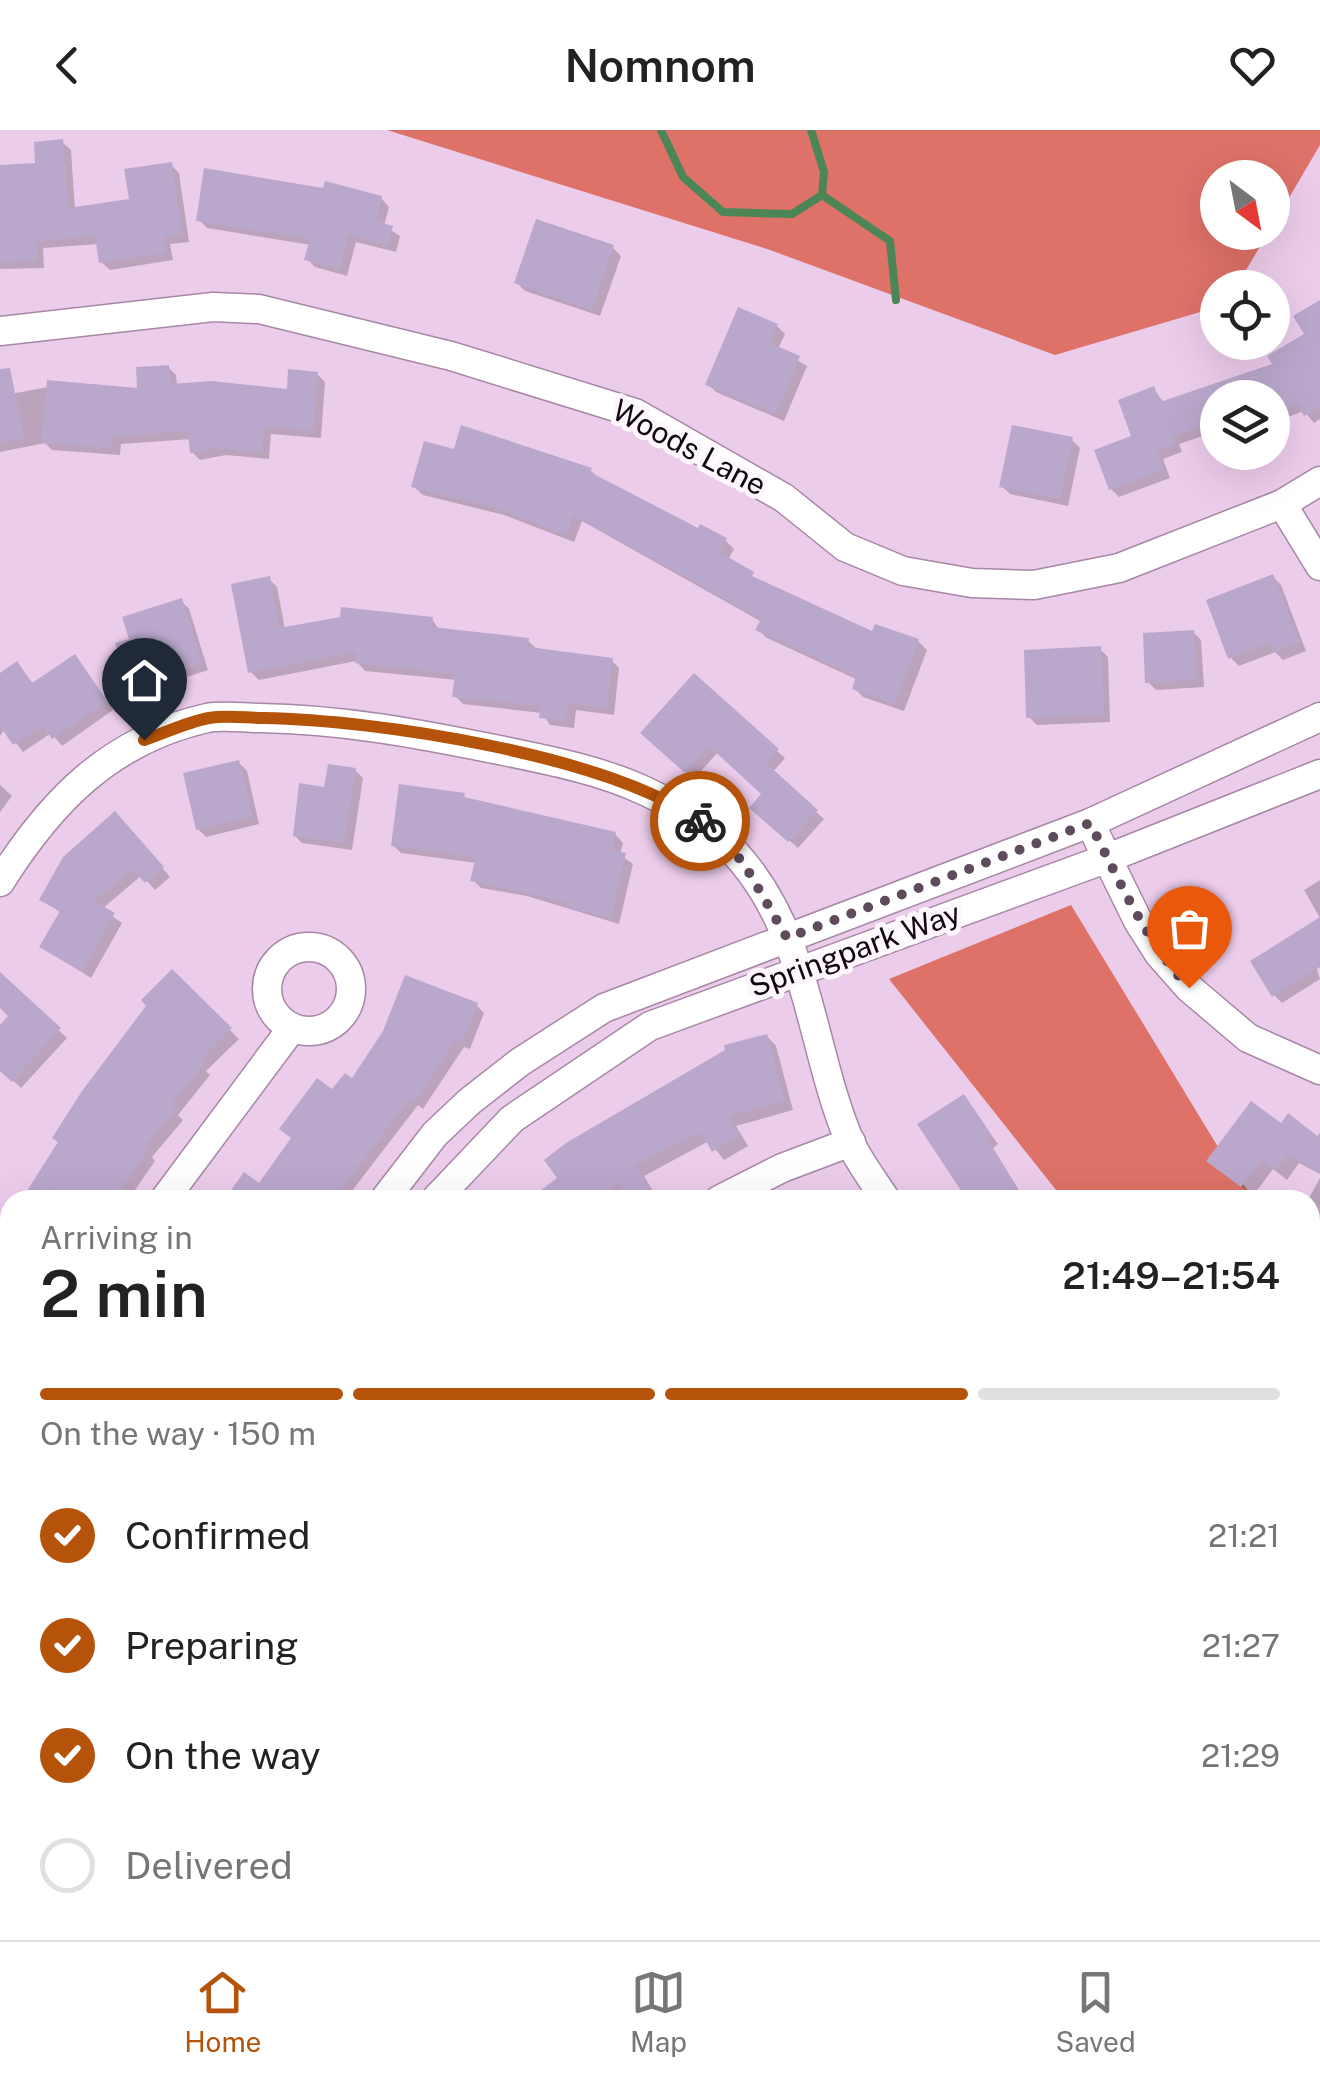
<!DOCTYPE html>
<html lang="en">
<head>
<meta charset="utf-8">
<style>
	body { margin:0; font-family:"Public Sans",sans-serif; background:#f6f6f6; color:#222; height:100vh; display:flex; flex-direction:column; font-size:38px; white-space:nowrap }
	* { box-sizing:border-box; margin:0 }
	p { font-size:32px; color:#767676 }
	.icon { flex:none; width:55px; height:55px; fill:none; stroke:currentColor; stroke-width:2; stroke-linecap:round; stroke-linejoin:round }
	.map { position:relative; flex:1; overflow:hidden }
	.panel { position:absolute; left:0px; top:1060px; width:1320px; height:750px; display:flex; flex-direction:column; background:#fff; border-radius:30px 30px 0 0; box-shadow:0 10px 40px #0002 }
	.panel>* { flex:none }
	.needle { width:65px; rotate:148deg }
	.controls { position:absolute; left:1200px; top:30px; display:grid; gap:20px }
	.controls a { display:grid; place-items:center; width:90px; height:90px; border-radius:50%; background:#fff; box-shadow:0 10px 40px #0002; font-size:50px }
	.pin { position:absolute; display:grid; place-items:center; width:85px; height:85px; color:#fff; margin:-102px -42px; border-radius:50% 50% 50% 0; rotate:-45deg; box-shadow:0 0 10px #0007 }
	.pin .icon { rotate:45deg }
	.courier { position:absolute; display:grid; place-items:center; width:100px; height:100px; margin:-50px; border:8px solid #b45309; border-radius:50%; background:#fff; color:#222; box-shadow:0 2px 12px #0007 }
	.overview em { font-style:normal; font-weight:600 }
	.overview div { display:flex; flex-direction:column-reverse }
	.overview { display:flex; align-items:center; justify-content:space-between; height:170px; padding:0 40px }
	h1 { font-size:65px; font-weight:600; line-height:75px }
	.bar { display:grid; grid-template-columns:repeat(4,1fr); gap:15px 10px; align-content:center; height:120px; padding:0 40px }
	.bar i { height:12px; border-radius:8px; background:#e0e0e0 }
	.bar .current { background:#b45309 }
	.bar p { grid-column:span 4 }
	ol { padding:0 40px; list-style:none }
	li { display:flex; align-items:center; gap:30px; height:110px }
	li p { margin-inline-start:auto }
	li .icon { padding:10px; border-radius:50%; background:#b45309; color:#fff; stroke-width:4 }
	li:last-child { color:#767676 }
	li i { width:55px; height:55px; border:5px solid #e0e0e0; border-radius:50% }
	header { display:flex; justify-content:space-between; align-items:center; height:130px; padding:0 40px; background:#fff; font-size:45px; font-weight:600 }
	.dock { display:flex; justify-content:space-around; align-items:center; height:140px; border-top:2px solid #e0e0e0; background:#fff; font-size:28px; color:#767676 }
	.dock a { display:grid; justify-items:center; gap:5px }
	.dock .current { color:#b45309 }
	.map>svg:first-child { display:block }
	.forest { fill:#de7268 }
	.shadow { fill:#0003 }
	.lines { fill:none; stroke-linecap:round; stroke-linejoin:round }
	.stream { stroke:#4c8656; stroke-width:8 }
	.building { fill:#baa8cc }
	.minor-casing { stroke:#a688a5; stroke-width:31 }
	.minor { stroke:#fff; stroke-width:28 }
	.done { stroke:#5e4c5d; stroke-width:10; stroke-dasharray:0 18 }
	.route { stroke:#b45309; stroke-width:12 }
	.labels { text-anchor:middle; stroke-width:10; stroke-linejoin:round; paint-order:stroke }
	.street-label { font-size:30px; fill:#110711; stroke:#fdf7fd }
</style>
</head>
<body>
<header><svg class="icon" aria-label="back" viewBox="0 0 24 24"><path d="M15 5l-7 7 7 7"/></svg>Nomnom<svg class="icon" aria-label="heart" viewBox="0 0 24 24"><path d="M12 20l-8-8c-3-5 5-10 8-4 3-6 11-1 8 4z"/></svg></header>
<div class="map">
<svg width="1320" height="1810" viewBox="0 0 1320 1810">
	<rect width="100%" height="100%" fill="#eccceb"/>
	<g class="forest">
		<polygon points="387,0 1320,0 1320,15 1273,95 1272,48 1218,48 1218,102 1268,103 1236,157 1218,158 1217,177 1055,225 770,120"/>
		<polygon points="1071,775 1232,1040 1255,1070 1064,1070 889,849"/>
		<polygon points="1310,1120 1320,1126 1320,1810 1306,1810 1305,1800 1310,1800"/>
		<polygon points="0,1428 10,1436 10,1554 0,1551"/>
		<polygon points="205,1800 333,1800 337,1810 210,1810"/>
	</g>
	<g class="shadow">
		<polygon points="62,12 71,20 75,80 131,71 171,35 179,43 189,112 170,114 173,130 110,140 101,132 99,114 43,118 44,138 0,139 0,38 38,35"/>
		<polygon points="381,68 389,77 384,96 400,106 396,122 356,112 347,146 315,137 307,129 311,115 207,98 199,90"/>
		<polygon points="613,118 621,126 600,186 525,161 517,153"/>
		<polygon points="1320,173 1320,289 1314,293 1304,281 1272,293 1272,268 1218,268 1218,301 1179,314 1182,322 1163,329 1170,348 1119,367 1111,359 1154,259 1164,273 1276,235 1308,204"/>
		<polygon points="777,196 785,204 778,219 807,236 784,291 716,262 708,254"/>
		<polygon points="168,237 176,245 177,256 289,262 317,244 325,252 321,308 271,304 269,329 226,325 200,330 192,322 192,309 121,314 120,325 52,320 45,313 0,322 0,266 48,257 140,260"/>
		<polygon points="1072,310 1080,318 1068,376 1010,364 1002,356"/>
		<polygon points="456,322 590,340 600,349 699,401 725,410 734,419 728,430 762,453 874,504 918,511 927,520 904,581 863,567 854,558 858,550 767,508 758,500 762,492 582,391 574,412 504,385 423,365 414,357"/>
		<polygon points="1273,447 1281,455 1306,521 1283,530 1275,522 1239,536 1231,528"/>
		<polygon points="269,449 277,457 285,499 432,489 440,501 527,510 536,518 611,530 619,538 614,585 576,580 574,598 550,595 542,583 463,574 455,566 457,550 365,541 356,531 259,550 251,542"/>
		<polygon points="181,471 189,479 208,540 139,563 131,555 132,511"/>
		<polygon points="1193,502 1201,510 1204,557 1156,560 1148,552"/>
		<polygon points="1100,519 1108,527 1110,592 1037,595 1029,587"/>
		<polygon points="17,534 34,555 82,535 113,580 62,616 51,603 23,622 5,599 0,606 0,546"/>
		<polygon points="652,611 777,621 785,628 772,643 824,689 798,718 760,685 764,664 718,622 694,649"/>
		<polygon points="239,633 247,641 259,694 206,707 198,699"/>
		<polygon points="355,640 363,648 352,720 302,713 294,705 326,660"/>
		<polygon points="0,655 12,666 0,682"/>
		<polygon points="464,666 469,671 615,704 623,713 620,725 633,734 619,794 527,766 481,758 473,750 477,733 401,723 393,715"/>
		<polygon points="123,692 170,747 155,760 142,745 102,779 122,793 91,848 42,817 61,783 42,769"/>
		<polygon points="1320,750 1320,788 1304,760"/>
		<polygon points="1320,790 1320,832 1315,834 1320,849 1282,873 1274,865"/>
		<polygon points="172,843 239,909 206,941 210,945 178,985 183,990 152,1027 155,1031 128,1070 24,1070"/>
		<polygon points="0,845 67,908 21,958 0,938 0,899 12,886 0,876"/>
		<polygon points="476,875 484,883 470,919 464,917 423,979 418,975 345,1070 226,1070 259,1057 333,963"/>
		<polygon points="767,906 776,916 793,980 736,996 748,1016 724,1030 709,1011 644,1046 657,1068 653,1070 632,1070 627,1062 617,1070 538,1070"/>
		<polygon points="963,967 998,1014 993,1018 1025,1070 973,1070 966,1063"/>
		<polygon points="1281,997 1316,1008 1320,1003 1320,1044 1299,1033 1287,1050 1273,1039 1253,1066 1209,1031"/>
		<polygon points="1320,1048 1320,1094 1310,1088 1308,1070"/>
		<polygon points="842,1062 850,1070 821,1070"/>
		<polygon points="0,1605 5,1626 0,1628"/>
		<polygon points="10,1642 10,1688 0,1653 0,1645"/>
		<polygon points="10,1745 10,1787 0,1775 0,1754"/>
		<polygon points="21,1800 99,1800 102,1804 94,1810 29,1810"/>
		<polygon points="502,1800 513,1800 520,1810 480,1810"/>
		<polygon points="718,1800 721,1810 665,1810 663,1804 647,1809 639,1800"/>
		<polygon points="1040,1800 1129,1800 1129,1810 1039,1810"/>
		<polygon points="1229,1800 1295,1800 1296,1810 1236,1810"/>
	</g>
	<g class="lines">
		<g class="stream">
			<polyline points="661,0 683,47 723,82 792,84 822,65 824,42 811,0"/>
			<polyline points="822,65 890,111 896,170"/>
			<polyline points="0,1490 10,1514"/>
			<polyline points="258,1800 261,1810"/>
		</g>
	</g>
	<g class="building">
		<polygon points="63,9 68,78 129,69 124,39 172,32 182,104 164,107 166,123 99,133 95,106 36,111 38,130 0,133 0,35 35,33 34,12"/>
		<polygon points="204,38 323,58 325,51 382,66 376,91 393,96 388,115 348,105 340,139 304,130 310,109 196,91"/>
		<polygon points="536,89 614,115 592,180 514,153"/>
		<polygon points="1320,170 1320,277 1304,286 1297,274 1272,282 1272,268 1218,268 1218,291 1173,306 1176,314 1157,321 1164,340 1109,360 1094,320 1131,306 1118,270 1154,256 1160,272 1272,234 1267,226 1304,204 1293,186"/>
		<polygon points="738,177 778,194 770,213 800,226 776,284 705,255"/>
		<polygon points="169,235 170,254 212,251 287,259 288,239 318,242 313,301 264,297 262,322 217,318 190,323 188,301 113,307 112,318 41,313 47,250 137,258 136,237"/>
		<polygon points="10,238 24,308 0,313 0,239"/>
		<polygon points="461,295 592,338 590,342 698,398 700,394 727,408 719,422 754,442 752,446 872,501 875,494 919,509 895,574 852,559 856,546 755,500 761,489 573,385 566,405 493,377 411,357 424,311 454,319"/>
		<polygon points="1012,295 1073,307 1060,369 999,357"/>
		<polygon points="1273,444 1300,512 1273,523 1269,513 1228,529 1206,470"/>
		<polygon points="270,446 279,498 340,487 341,477 433,487 432,497 529,508 528,517 613,528 606,578 569,573 566,591 539,588 541,576 452,567 455,544 355,533 356,522 248,543 231,454"/>
		<polygon points="182,468 202,533 129,556 115,513 129,509 122,487"/>
		<polygon points="1194,500 1197,550 1145,553 1143,503"/>
		<polygon points="1101,516 1104,585 1026,588 1024,520"/>
		<polygon points="75,524 107,571 52,609 42,596 13,615 0,596 0,543 17,531 32,553"/>
		<polygon points="694,543 779,619 766,633 818,680 788,712 749,678 761,664 709,616 685,643 640,603"/>
		<polygon points="239,630 253,687 196,700 183,643"/>
		<polygon points="328,634 356,638 344,713 293,706 299,653 324,657"/>
		<polygon points="399,654 465,663 464,667 616,702 612,720 626,723 611,788 566,777 567,772 470,751 476,727 391,716"/>
		<polygon points="115,681 164,737 145,753 132,739 94,771 115,783 82,842 39,817 60,781 39,770 63,727"/>
		<polygon points="1320,787 1320,837 1272,867 1250,831"/>
		<polygon points="172,839 232,898 199,932 203,935 171,975 176,979 144,1017 148,1020 114,1070 21,1070 58,1012 52,1008 82,961 146,876 141,870"/>
		<polygon points="0,842 61,898 12,952 0,941 0,895 8,886 0,878"/>
		<polygon points="405,845 478,873 462,913 455,910 415,973 409,969 333,1070 224,1070 244,1042 259,1053 291,1008 279,999 317,948 332,959 345,943 352,948 383,901"/>
		<polygon points="767,904 785,971 729,986 740,1006 712,1022 701,1002 676,1016 674,1013 636,1036 650,1058 630,1070 618,1053 596,1070 528,1070 557,1048 544,1030 566,1013 725,920 724,915"/>
		<polygon points="964,964 991,1004 985,1007 1024,1070 973,1070 968,1062 964,1065 917,994"/>
		<polygon points="1251,971 1281,993 1288,983 1320,1008 1320,1042 1288,1024 1275,1041 1261,1031 1241,1057 1206,1031"/>
	</g>
	<g class="lines">
		<g class="minor-casing">
			<g id="minor">
				<polyline points="0,201 213,177 259,179 451,226 635,283 784,368 845,417 903,441 972,453 1034,455 1119,438 1282,374 1320,351"/>
				<polyline points="1282,374 1320,436"/>
				<polyline points="1090,693 1138,791 1159,824 1189,858 1248,908 1320,940"/>
				<path d="M0,752C51,671 110,610 207,588C223,585 243,588 260,588C341,589 420,604 499,620C548,630 600,640 645,661C682,678 716,699 742,731C809,810 811,920 850,1012C859,1032 874,1051 886,1070"/>
				<circle cx="309" cy="859" r="42"/>
				<polyline points="164,1070 292,898"/>
				<polyline points="384,1070 435,1004 470,971 520,932 604,878 1090,693 1320,587"/>
				<polyline points="435,1070 512,989 650,896 1108,728 1320,644"/>
				<polyline points="719,1070 782,1038 851,1012"/>
				<polyline points="0,1148 10,1156"/>
				<polyline points="0,1307 10,1292"/>
				<polyline points="0,1386 10,1393"/>
				<polyline points="389,1800 393,1810"/>
				<polyline points="584,1800 587,1810"/>
				<polyline points="1166,1810 1167,1800"/>
			</g>
		</g>
		<use href="#minor" class="minor"/>
	</g>
	<g class="lines">
		<path class="done" d="M700,691L743,732L787,808L1090,693C1120,752 1144,808 1189,858"/>
		<path class="route" d="M144,610C165,603 187,592 209,588C226,585 246,588 263,588C378,590 606,625 700,691"/>
	</g>
	<g class="labels">
		<g class="street-label">
			<text transform="translate(689 318) rotate(28)" y="10">Woods Lane</text>
			<text transform="translate(855 820) rotate(-20)" y="10">Springpark Way</text>
		</g>
	</g>
</svg>
<div class="controls">
<a><svg class="needle" viewBox="-14 -14 28 28"><path d="M0-13l5 13h-10z" fill="#e53935"/><path d="M0 13l5-13h-10z" fill="#767676"/></svg></a>
<a><svg class="icon" aria-label="locate" viewBox="0 0 24 24"><circle cx="12" cy="12" r="6"/><path d="M12 2v4M12 18v4M2 12h4M18 12h4"/></svg></a>
<a><svg class="icon" aria-label="layers" viewBox="0 0 24 24"><path d="M12 4l9 5-9 5-9-5zM3 14l9 5 9-5"/></svg></a>
</div>
<div class="pin" style="left:1189px;top:858px;background:#ea580c"><svg class="icon" aria-label="bag" viewBox="0 0 24 24"><path d="M5 8h14l-1 12H6zM9 8a3 3 0 0 1 6 0"/></svg></div>
<div class="pin" style="left:144px;top:610px;background:#1f2937"><svg class="icon" aria-label="home" viewBox="0 0 24 24"><path d="M3 11l9-7 9 7M6 9v11h12V9"/></svg></div>
<div class="courier" style="left:700px;top:691px"><svg class="icon" aria-label="bike" viewBox="0 0 24 24"><circle cx="6" cy="16" r="4"/><circle cx="18" cy="16" r="4"/><path d="M6 16l4-8h5l3 8M10 8l3 8H6M13 5h3"/></svg></div>
<section class="panel">
<div class="overview"><div><h1>2 min</h1><p>Arriving in</p></div><em>21:49–21:54</em></div>
<div class="bar"><i class="current"></i><i class="current"></i><i class="current"></i><i></i><p>On the way · 150 m</p></div>
<ol>
<li><svg class="icon" aria-label="check" viewBox="0 0 24 24"><path d="M5 12l5 5 9-10"/></svg>Confirmed<p>21:21</p></li>
<li><svg class="icon" aria-label="check" viewBox="0 0 24 24"><path d="M5 12l5 5 9-10"/></svg>Preparing<p>21:27</p></li>
<li><svg class="icon" aria-label="check" viewBox="0 0 24 24"><path d="M5 12l5 5 9-10"/></svg>On the way<p>21:29</p></li>
<li><i></i>Delivered</li>
</ol>
</section>
</div>
<nav class="dock">
<a class="current"><svg class="icon" aria-label="home" viewBox="0 0 24 24"><path d="M3 11l9-7 9 7M6 9v11h12V9"/></svg>Home</a>
<a><svg class="icon" aria-label="map" viewBox="0 0 24 24"><path d="M3 6l6-2 6 2 6-2v14l-6 2-6-2-6 2zM9 4v14M15 6v14"/></svg>Map</a>
<a><svg class="icon" aria-label="saved" viewBox="0 0 24 24"><path d="M7 4h10v16l-5-4-5 4z"/></svg>Saved</a>
</nav>
</body>
</html>
